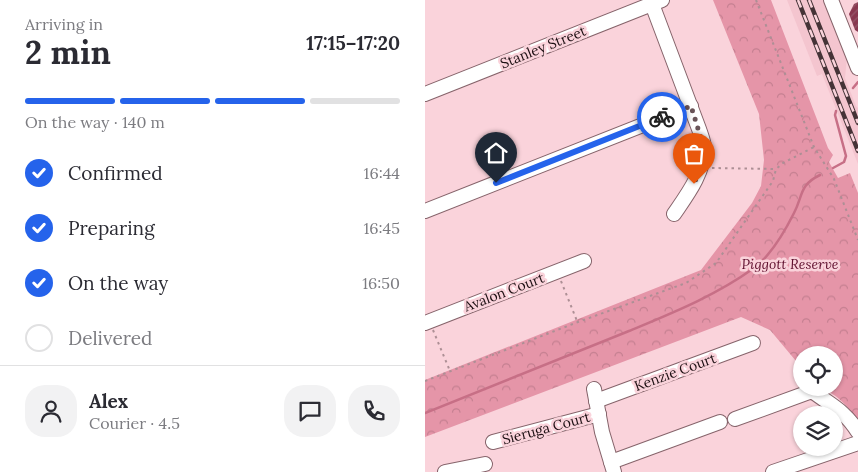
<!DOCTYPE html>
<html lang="en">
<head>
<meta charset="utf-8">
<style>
	body { margin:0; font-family:Lora,serif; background:#f2f2f3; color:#2b2b33; height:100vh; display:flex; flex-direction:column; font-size:19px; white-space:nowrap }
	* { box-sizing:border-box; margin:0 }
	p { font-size:16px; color:#7c7c81 }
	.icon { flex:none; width:28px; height:28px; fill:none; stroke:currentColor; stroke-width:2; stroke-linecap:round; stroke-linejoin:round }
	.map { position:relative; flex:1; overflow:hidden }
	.side { display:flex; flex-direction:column; background:#fff; width:425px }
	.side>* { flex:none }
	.controls { position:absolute; left:368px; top:346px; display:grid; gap:10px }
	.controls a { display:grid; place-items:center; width:50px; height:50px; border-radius:50%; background:#fff; box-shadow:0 1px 4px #0004; font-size:25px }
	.pin { position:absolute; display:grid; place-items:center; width:42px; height:42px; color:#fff; margin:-51px -21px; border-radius:50% 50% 50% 0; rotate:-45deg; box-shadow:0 0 5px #0007 }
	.pin .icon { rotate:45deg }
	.courier { position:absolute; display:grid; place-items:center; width:50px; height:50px; margin:-25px; border:4px solid #2563eb; border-radius:50%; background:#fff; color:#222; box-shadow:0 1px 6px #0007 }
	.overview em { font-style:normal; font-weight:700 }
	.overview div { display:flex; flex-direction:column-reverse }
	.overview { display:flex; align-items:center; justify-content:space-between; height:85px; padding:0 25px }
	h1 { font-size:32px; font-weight:700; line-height:38px }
	.bar { display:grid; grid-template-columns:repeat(4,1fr); gap:8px 5px; align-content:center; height:60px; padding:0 25px }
	.bar i { height:6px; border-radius:4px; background:#e1e1e2 }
	.bar .on { background:#2563eb }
	.bar p { grid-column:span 4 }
	.line { display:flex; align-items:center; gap:12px; padding:0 25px; border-top:1px solid #e1e1e2 }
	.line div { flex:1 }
	.round { display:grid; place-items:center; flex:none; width:52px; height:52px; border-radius:20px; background:#f2f2f3 }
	ol { padding:0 25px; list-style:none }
	li { display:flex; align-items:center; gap:15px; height:55px }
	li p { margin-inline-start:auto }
	li .icon { padding:5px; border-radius:50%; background:#2563eb; color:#fff; stroke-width:4 }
	li:last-child { color:#7c7c81 }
	li i { width:28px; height:28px; border:2px solid #e1e1e2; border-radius:50% }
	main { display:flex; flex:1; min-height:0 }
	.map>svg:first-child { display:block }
	.built { fill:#f4c5cf }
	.forest { fill:url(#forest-crowns) }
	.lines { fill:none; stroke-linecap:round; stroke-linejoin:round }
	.stream { stroke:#c76f86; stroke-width:2.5 }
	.building { fill:url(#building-hatch) }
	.minor-casing { stroke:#86646b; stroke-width:16 }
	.path { stroke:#ad8f95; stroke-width:2; stroke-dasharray:2.5 4; stroke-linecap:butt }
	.minor { stroke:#fff; stroke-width:14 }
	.rail-casing { stroke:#453337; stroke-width:4.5 }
	.rail { stroke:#fad3db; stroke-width:2.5; stroke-dasharray:8; stroke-linecap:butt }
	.done { stroke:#6a5458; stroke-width:5; stroke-dasharray:0 9 }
	.route { stroke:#2563eb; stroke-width:6 }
	.labels { text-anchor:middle; stroke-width:5; stroke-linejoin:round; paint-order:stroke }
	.street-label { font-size:14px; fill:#1c0f12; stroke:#fad3db }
	.park-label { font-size:14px; font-style:italic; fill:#5f0e2d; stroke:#fad3db }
</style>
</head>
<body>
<main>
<section class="side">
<div class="overview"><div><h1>2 min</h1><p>Arriving in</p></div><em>17:15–17:20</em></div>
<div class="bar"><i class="on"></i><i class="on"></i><i class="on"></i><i></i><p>On the way · 140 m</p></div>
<ol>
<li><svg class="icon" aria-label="check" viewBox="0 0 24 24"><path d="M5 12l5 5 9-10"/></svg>Confirmed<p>16:44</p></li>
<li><svg class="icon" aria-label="check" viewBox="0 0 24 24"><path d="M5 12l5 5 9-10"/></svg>Preparing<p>16:45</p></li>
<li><svg class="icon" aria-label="check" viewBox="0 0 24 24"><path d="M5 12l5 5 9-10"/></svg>On the way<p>16:50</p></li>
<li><i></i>Delivered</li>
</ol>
<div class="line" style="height:90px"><a class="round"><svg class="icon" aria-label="person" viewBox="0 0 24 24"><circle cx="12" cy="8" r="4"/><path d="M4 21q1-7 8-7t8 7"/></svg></a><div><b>Alex</b><p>Courier · 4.5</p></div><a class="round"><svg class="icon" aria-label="chat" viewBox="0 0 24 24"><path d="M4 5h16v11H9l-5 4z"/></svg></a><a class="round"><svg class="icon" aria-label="phone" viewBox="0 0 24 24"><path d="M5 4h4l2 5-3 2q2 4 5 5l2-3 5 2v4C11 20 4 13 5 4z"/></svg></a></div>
</section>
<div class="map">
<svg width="433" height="472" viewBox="0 0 433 472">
	<defs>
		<pattern id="forest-crowns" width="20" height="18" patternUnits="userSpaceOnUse" patternTransform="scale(1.25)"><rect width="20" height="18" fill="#e595a8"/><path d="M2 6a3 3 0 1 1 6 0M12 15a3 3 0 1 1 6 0" fill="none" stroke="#c47f90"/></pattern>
		<pattern id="building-hatch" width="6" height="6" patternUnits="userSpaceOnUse" patternTransform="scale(1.25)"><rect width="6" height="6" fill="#88374f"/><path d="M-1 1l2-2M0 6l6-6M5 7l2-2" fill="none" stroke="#955769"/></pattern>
	</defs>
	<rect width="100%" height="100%" fill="#fad3db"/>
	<polygon class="built" points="362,0 399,0 422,57 420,78 431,106 433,108 433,164 397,74 392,76"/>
	<path class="forest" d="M288,0H346L403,148L408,155L404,162L413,178L425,173L433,193V421C423,406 412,394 395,388H409V355H376V367L345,330L316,317L0,437V380L276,270L327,203L336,186L339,160L334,114Z"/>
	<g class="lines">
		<g class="stream">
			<polyline points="428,88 433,82"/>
			<polyline points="408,168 419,162 421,156 410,115 411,111"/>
			<path d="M0,413C68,386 136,359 204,331C247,313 290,296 329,268C345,256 360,231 369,213C378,196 374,185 395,175"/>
		</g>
	</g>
	<polygon class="building" points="433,2 433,32 430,30 424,14 429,4"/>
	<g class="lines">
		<g class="minor-casing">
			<g id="minor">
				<polyline points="406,0 433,68"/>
				<path d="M227,4L274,129C276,135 279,142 279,148C279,173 262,195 249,214"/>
				<polyline points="0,94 237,0"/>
				<polyline points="0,211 266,106"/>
				<polyline points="0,323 159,261"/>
				<polyline points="169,389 177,432 189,472"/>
				<polyline points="171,401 328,343"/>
				<path d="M310,419L387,391C407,406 419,410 433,432"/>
				<polyline points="68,442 174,414"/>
				<polyline points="186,462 295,422"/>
				<polyline points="20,472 60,464"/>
				<polyline points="348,472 433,443"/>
			</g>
		</g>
		<g class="path">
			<polyline points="331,0 389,147 409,179 433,240"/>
			<polyline points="287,168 351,169"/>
			<polyline points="136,281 152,321"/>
			<polyline points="8,330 25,371"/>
			<polyline points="0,381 153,322 261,283 291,263 348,181 351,169 358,163 389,147"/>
		</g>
		<use href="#minor" class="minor"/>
		<g class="rail-casing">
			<g id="rail">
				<polyline points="373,0 433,151"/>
				<polyline points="384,0 433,123"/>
			</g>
		</g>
		<use href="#rail" class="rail"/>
	</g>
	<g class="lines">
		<polyline class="done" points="237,117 266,106 279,148 275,168 269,184"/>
		<polyline class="route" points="71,183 237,117"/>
	</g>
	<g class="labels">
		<g class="street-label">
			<text transform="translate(118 47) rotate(-22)" y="5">Stanley Street</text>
			<text transform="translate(79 292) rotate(-21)" y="5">Avalon Court</text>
			<text transform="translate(250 372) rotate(-20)" y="5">Kenzie Court</text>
			<text transform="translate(121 428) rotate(-15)" y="5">Sieruga Court</text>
		</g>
		<g class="park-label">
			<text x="365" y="269">Piggott Reserve</text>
		</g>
	</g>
</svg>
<div class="controls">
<a><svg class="icon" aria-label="locate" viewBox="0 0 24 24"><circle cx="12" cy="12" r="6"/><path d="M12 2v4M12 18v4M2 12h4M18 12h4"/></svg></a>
<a><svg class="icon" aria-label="layers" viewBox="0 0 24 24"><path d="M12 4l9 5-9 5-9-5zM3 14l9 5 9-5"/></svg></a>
</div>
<div class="pin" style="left:269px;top:184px;background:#ea580c"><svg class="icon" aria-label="bag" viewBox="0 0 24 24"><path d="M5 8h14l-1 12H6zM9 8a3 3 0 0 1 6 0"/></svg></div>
<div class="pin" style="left:71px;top:183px;background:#1f2937"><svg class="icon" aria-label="home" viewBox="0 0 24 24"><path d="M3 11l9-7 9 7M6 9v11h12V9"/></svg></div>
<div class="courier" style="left:237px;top:117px"><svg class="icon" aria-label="bike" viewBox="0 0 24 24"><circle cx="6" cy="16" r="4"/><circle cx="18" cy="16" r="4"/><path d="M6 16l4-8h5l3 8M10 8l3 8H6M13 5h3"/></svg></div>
</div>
</main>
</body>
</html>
